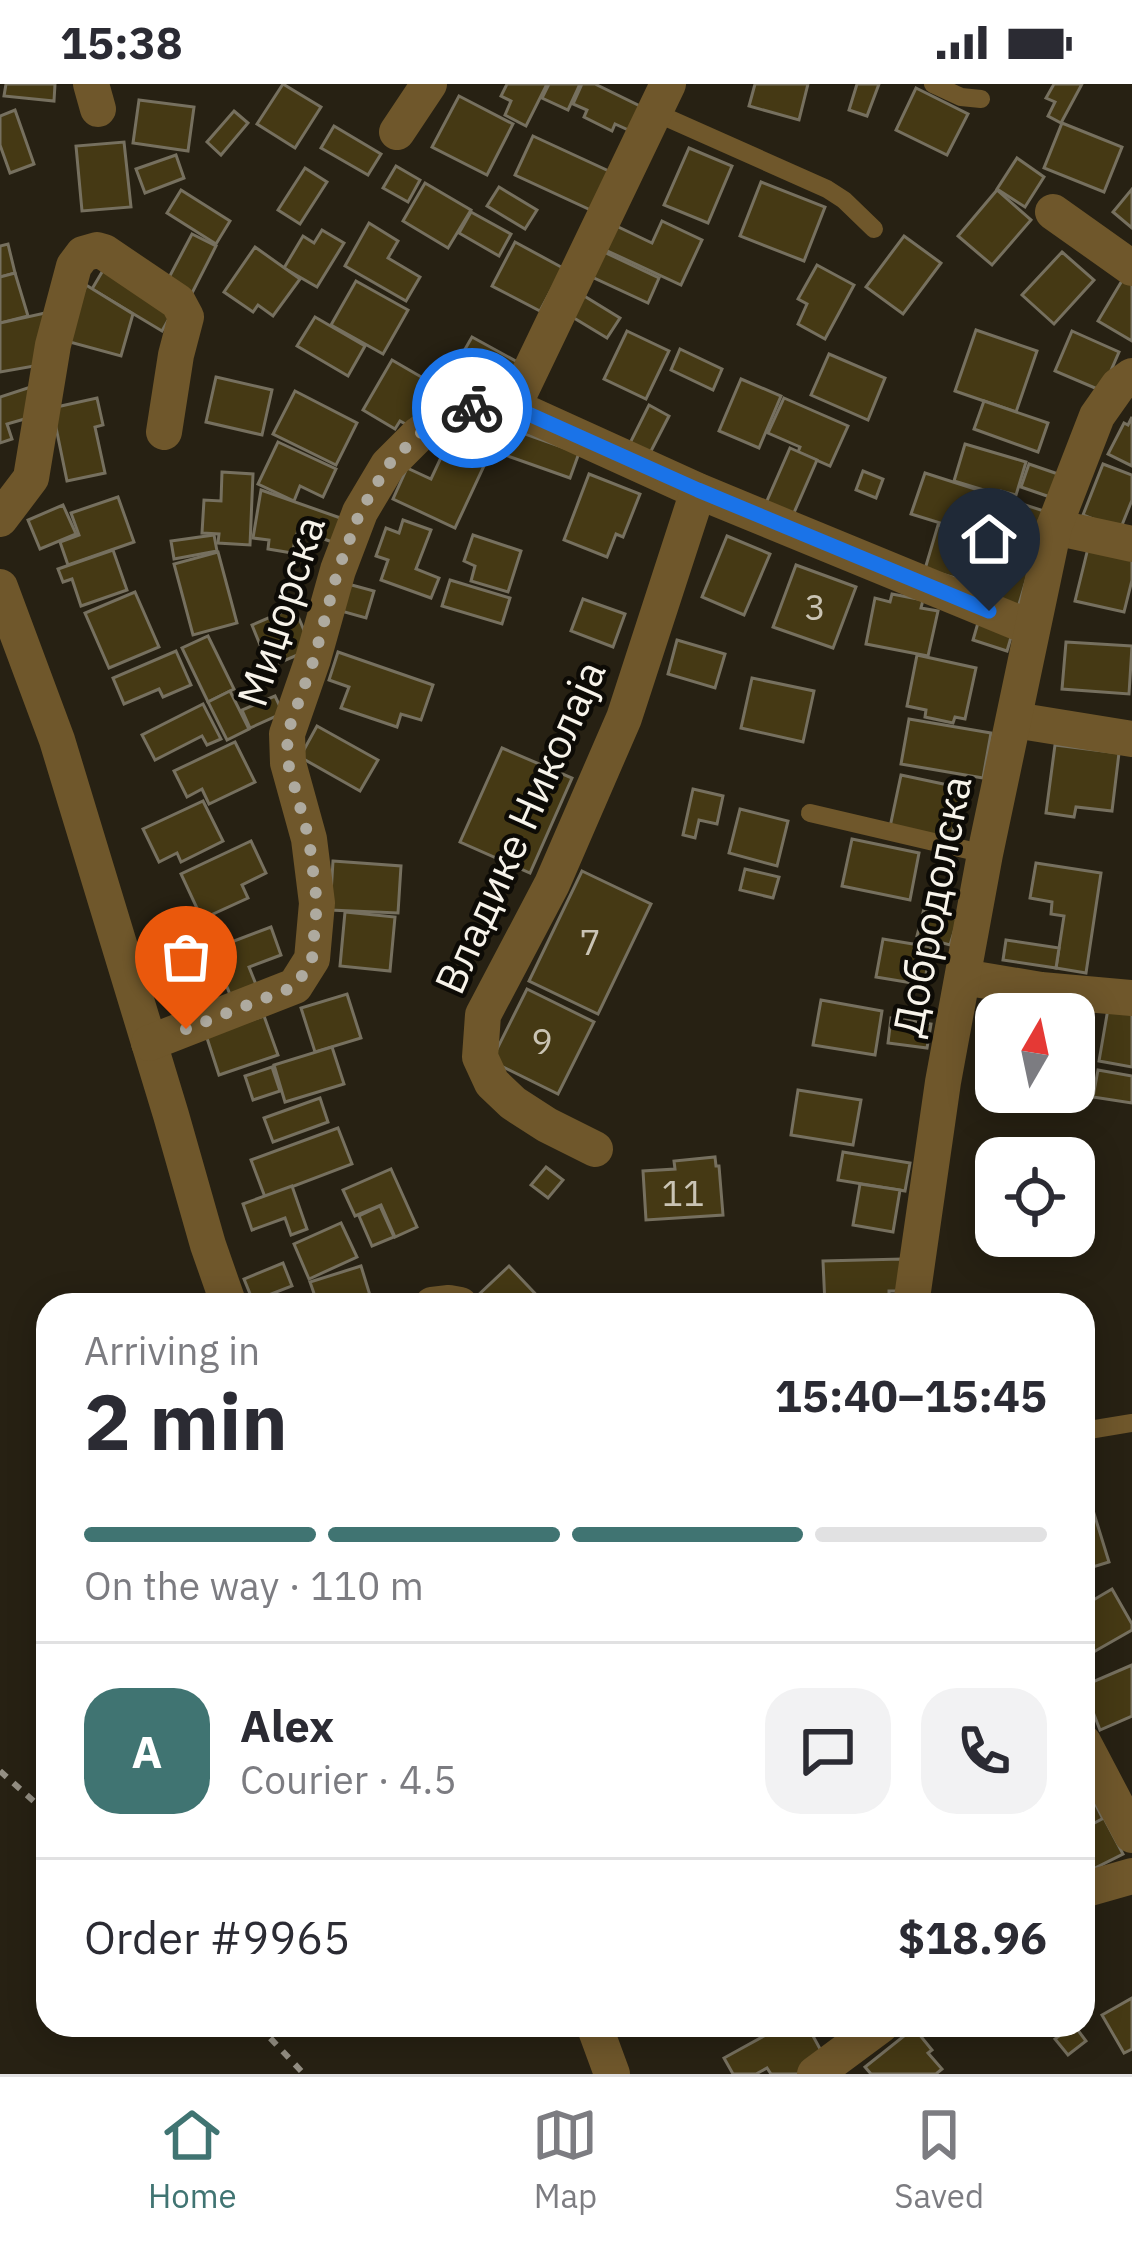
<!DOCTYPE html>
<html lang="en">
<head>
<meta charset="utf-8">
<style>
	body { margin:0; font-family:"IBM Plex Sans",sans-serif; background:#f2f2f3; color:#2b2b33; height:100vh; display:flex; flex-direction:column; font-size:45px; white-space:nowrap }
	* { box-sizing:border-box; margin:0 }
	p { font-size:39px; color:#7c7c81 }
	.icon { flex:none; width:66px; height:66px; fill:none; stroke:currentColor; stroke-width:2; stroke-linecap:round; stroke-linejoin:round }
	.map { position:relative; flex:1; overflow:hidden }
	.sheet { position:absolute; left:36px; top:1209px; width:1059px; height:744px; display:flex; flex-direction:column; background:#fff; border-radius:36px; box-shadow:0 6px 30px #0003 }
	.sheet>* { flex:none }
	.needle { width:78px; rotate:9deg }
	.controls { position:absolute; left:975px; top:909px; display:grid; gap:24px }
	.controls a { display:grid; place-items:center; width:120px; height:120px; border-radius:24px; background:#fff; box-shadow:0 6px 30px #0003; font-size:60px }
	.pin { position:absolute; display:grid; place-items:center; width:102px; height:102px; color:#fff; margin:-123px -51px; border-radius:50% 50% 50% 0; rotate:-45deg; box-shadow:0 0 12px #0007 }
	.pin .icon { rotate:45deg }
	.courier { position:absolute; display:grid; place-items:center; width:120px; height:120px; margin:-60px; border:9px solid #1a73e8; border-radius:50%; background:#fff; color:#222; box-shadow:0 3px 15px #0007 }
	.head em { font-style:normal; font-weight:800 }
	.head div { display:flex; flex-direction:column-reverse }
	.head { display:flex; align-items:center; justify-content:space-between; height:204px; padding:0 48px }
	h1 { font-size:78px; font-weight:800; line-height:90px }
	.bar { display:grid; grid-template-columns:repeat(4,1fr); gap:18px 12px; align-content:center; height:144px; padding:0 48px }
	.bar i { height:15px; border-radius:9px; background:#e1e1e2 }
	.bar .active { background:#407472 }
	.bar p { grid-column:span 4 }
	.line { display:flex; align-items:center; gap:30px; padding:0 48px; border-top:3px solid #e1e1e2 }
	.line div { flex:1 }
	.round { display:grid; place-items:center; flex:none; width:126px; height:126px; border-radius:36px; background:#f2f2f3 }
	.status { display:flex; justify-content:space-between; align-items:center; height:84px; padding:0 60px; background:#fff; direction:ltr }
	.status svg { height:33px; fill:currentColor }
	.tab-bar { display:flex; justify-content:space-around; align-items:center; height:168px; border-top:3px solid #e1e1e2; background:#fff; font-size:33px; color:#7c7c81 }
	.tab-bar a { display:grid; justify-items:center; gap:6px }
	.tab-bar .active { color:#407472 }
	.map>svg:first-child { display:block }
	.building { fill:#453914; stroke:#76705f; stroke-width:3 }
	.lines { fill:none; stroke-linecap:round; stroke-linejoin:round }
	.path { stroke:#948f83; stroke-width:6; stroke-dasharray:9 9; stroke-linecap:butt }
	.lane { stroke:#6f572b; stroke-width:18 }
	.street { stroke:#6f572b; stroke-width:36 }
	.done { stroke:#aeaa9f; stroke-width:12; stroke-dasharray:0 21.6 }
	.route { stroke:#1a73e8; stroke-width:15 }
	.labels { text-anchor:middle; stroke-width:9; stroke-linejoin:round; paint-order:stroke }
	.number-label { font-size:36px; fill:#cac4b4 }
	.street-label { font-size:42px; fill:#f7f3ea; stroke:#0d0b06 }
</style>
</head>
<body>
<div class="status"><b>15:38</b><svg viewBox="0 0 49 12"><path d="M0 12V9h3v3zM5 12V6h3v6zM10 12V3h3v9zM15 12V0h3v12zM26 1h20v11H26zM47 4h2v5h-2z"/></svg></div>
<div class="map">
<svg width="1132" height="1990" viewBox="0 0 1132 1990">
	<rect width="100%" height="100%" fill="#272113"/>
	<g class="building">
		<polygon points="6,0 55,0 54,17 4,12"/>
		<polygon points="283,0 321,23 295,64 257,40"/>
		<polygon points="507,0 547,0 526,42 505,31 511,17 501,12"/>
		<polygon points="549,0 580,0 568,26 542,14"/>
		<polygon points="582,0 595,0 646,25 635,49 615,40 612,47 584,33 587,26 573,20"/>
		<polygon points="755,0 808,0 799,36 749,22"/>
		<polygon points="857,0 879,0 867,32 849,26"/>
		<polygon points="1054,0 1082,0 1061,39 1048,32 1055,18 1046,14"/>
		<polygon points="916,4 968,30 947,71 896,46"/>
		<polygon points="459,12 513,40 487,91 432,63"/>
		<polygon points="139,16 194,23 188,67 133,59"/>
		<polygon points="15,26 34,80 10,89 0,61 0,32"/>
		<polygon points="234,27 248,39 221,71 207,58"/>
		<polygon points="1062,39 1122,63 1104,108 1044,84"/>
		<polygon points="334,42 381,70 368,91 321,64"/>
		<polygon points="533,52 613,89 595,128 515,91"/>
		<polygon points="124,58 131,123 82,127 76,62"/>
		<polygon points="689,64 732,82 708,139 664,121"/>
		<polygon points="176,71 184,94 145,109 136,85"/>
		<polygon points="1017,74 1044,93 1025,123 997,105"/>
		<polygon points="396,82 420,96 408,118 383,104"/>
		<polygon points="305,84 327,98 300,140 278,126"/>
		<polygon points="761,98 825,123 804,177 740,152"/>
		<polygon points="425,99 471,126 448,164 403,137"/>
		<polygon points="499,103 537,126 525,145 487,122"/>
		<polygon points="1132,105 1132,144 1113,128"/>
		<polygon points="181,106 230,137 216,160 167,129"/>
		<polygon points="997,106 1031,136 992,181 958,152"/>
		<polygon points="471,128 511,150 499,172 459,149"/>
		<polygon points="662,137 702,156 681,201 601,164 612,140 652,159"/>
		<polygon points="369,139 398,157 388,174 420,193 406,217 345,182"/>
		<polygon points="322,146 344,159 317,203 284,184 303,152 314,159"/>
		<polygon points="192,150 216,162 189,215 164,203"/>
		<polygon points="904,152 941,179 903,230 866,203"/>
		<polygon points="515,158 563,184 540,227 492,202"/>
		<polygon points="8,160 15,189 0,193 0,162"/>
		<polygon points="255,163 300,195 273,232 258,221 253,228 224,208"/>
		<polygon points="604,168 659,194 648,219 592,193"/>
		<polygon points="1062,168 1094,196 1054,240 1022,211"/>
		<polygon points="817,181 854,201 825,255 798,240 807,220 798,215"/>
		<polygon points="105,183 175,224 162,247 92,205"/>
		<polygon points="15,189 28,232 0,239 0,193"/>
		<polygon points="1123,195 1132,200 1132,257 1098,237"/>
		<polygon points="356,197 408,226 383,270 331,241"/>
		<polygon points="86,201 133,230 121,272 66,257"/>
		<polygon points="581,210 620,234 607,254 569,231"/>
		<polygon points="54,227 40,281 0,288 0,239"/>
		<polygon points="315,233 365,262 348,292 297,262"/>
		<polygon points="976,246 1037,267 1016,328 955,307"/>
		<polygon points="627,247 669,267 646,315 604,295"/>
		<polygon points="1072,247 1119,268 1102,307 1055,287"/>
		<polygon points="472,253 523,281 511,302 496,293 484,314 448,295"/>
		<polygon points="680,265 722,285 713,306 671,286"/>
		<polygon points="829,270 885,294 868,336 811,311"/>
		<polygon points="392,276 442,305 418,347 400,337 395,345 363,326"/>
		<polygon points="216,293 272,306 262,351 206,338"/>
		<polygon points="741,295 781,312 759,364 719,347"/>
		<polygon points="40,300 35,332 7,340 12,355 0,359 0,313"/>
		<polygon points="295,307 357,339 336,381 273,350"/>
		<polygon points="97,314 103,341 95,343 105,389 67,397 52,324"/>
		<polygon points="784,314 848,342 830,382 798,368 800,363 768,349"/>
		<polygon points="984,317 1048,339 1038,368 974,345"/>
		<polygon points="649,321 669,332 650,369 630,359"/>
		<polygon points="479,327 504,339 455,444 393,415 407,384 431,395 445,365 458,371"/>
		<polygon points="1132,333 1132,382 1108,370 1124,339 1128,341"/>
		<polygon points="514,346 579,369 570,394 505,371"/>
		<polygon points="278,358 336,385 323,413 300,402 294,417 258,400"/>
		<polygon points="965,360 1026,378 1016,411 1001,407 1000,411 954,397"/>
		<polygon points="790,364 817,376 793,431 766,419"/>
		<polygon points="1029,380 1058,390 1050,413 1021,403"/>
		<polygon points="1103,380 1132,391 1132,416 1120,446 1083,431"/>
		<polygon points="863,387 883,395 876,414 856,406"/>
		<polygon points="222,388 253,390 250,461 218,459 219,450 202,449 204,416 221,417"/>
		<polygon points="925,389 1000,413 989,445 972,439 969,448 911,430"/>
		<polygon points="589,390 640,410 623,453 616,450 607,473 564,456"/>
		<polygon points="261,406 349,437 341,461 298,446 292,469 268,465 269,456 253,454"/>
		<polygon points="118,413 134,458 68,481 60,458 79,451 71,429"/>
		<polygon points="1000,413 1044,427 1034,459 989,445"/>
		<polygon points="63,421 76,450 40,465 28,436"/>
		<polygon points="403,436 431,446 416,485 439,494 431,514 381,496 388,476 376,472 386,444 399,449"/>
		<polygon points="938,441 998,459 985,503 925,485"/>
		<polygon points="214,451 217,467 174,475 171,457"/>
		<polygon points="473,451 521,467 508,508 471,497 475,482 464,477"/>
		<polygon points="727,452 770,470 744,531 702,513"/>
		<polygon points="1090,456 1132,467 1132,496 1124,528 1075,517"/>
		<polygon points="998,459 1034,470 1017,527 981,516"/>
		<polygon points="113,466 127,506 81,522 72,495 63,498 58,485"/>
		<polygon points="218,468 237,539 193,551 174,480"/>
		<polygon points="796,481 856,503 833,564 773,543"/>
		<polygon points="450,496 510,514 502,540 442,522"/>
		<polygon points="348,500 374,507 366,534 341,527"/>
		<polygon points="135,508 159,563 109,584 85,529"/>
		<polygon points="892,510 923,516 921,524 938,527 928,572 866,560 875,514 890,518"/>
		<polygon points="583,515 625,530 613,563 571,547"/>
		<polygon points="294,523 312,565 269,583 252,541"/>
		<polygon points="980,532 1014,543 1007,567 973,556"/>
		<polygon points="208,552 234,605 208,618 182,564"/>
		<polygon points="677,556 725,570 715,604 668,590"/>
		<polygon points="1066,558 1132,562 1129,610 1062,605"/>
		<polygon points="176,567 191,601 163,613 159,605 124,620 113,594"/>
		<polygon points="338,568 433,601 421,636 401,630 397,643 341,624 349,603 329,596"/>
		<polygon points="917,571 976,584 965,635 955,633 953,639 925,633 926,626 907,622"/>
		<polygon points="752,594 814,607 803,658 741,644"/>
		<polygon points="230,607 249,645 227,656 208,618"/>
		<polygon points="275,612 283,629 250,644 242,626"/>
		<polygon points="203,620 221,655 207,661 202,652 155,676 142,651"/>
		<polygon points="909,635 991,649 983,694 901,680"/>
		<polygon points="317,642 378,676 360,707 300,673"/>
		<polygon points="235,658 255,698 209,720 202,705 187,713 174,687"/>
		<polygon points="1055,661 1119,669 1112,727 1076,723 1074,733 1046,729"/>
		<polygon points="502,664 572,694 530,789 460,758"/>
		<polygon points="901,691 962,704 951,756 890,743"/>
		<polygon points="693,705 723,712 717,740 699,736 695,754 683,751"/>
		<polygon points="203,717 223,757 181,778 177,769 159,778 143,745"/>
		<polygon points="740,725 788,737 777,782 729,769"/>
		<polygon points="852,755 919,769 910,816 842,802"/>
		<polygon points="251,757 266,789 242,801 248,814 202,835 181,790"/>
		<polygon points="333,777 401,782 398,829 330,826"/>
		<polygon points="1036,779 1101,789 1086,889 1056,884 1064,832 1051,830 1052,818 1030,814"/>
		<polygon points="745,785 779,793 773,814 740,806"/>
		<polygon points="582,787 651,820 598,930 529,897"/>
		<polygon points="924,825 958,835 950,861 917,852"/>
		<polygon points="345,828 395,833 390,887 340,882"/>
		<polygon points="271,843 281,871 249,883 259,908 233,918 223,893 202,901 192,873"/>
		<polygon points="883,855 931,863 924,901 876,893"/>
		<polygon points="1006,856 1059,864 1056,884 1003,876"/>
		<polygon points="527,905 594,938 558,1010 491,977"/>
		<polygon points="1015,907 1068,921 1066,930 1009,930"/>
		<polygon points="347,910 361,954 315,968 301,924"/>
		<polygon points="821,916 882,927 875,971 813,961"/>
		<polygon points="1109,919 1132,923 1132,983 1099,977"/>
		<polygon points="264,932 278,971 219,991 206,951"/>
		<polygon points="891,934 931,940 927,964 888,959"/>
		<polygon points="332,963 344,1000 285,1018 274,981"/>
		<polygon points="272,983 280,1007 253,1016 245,992"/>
		<polygon points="1098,986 1132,992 1132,1019 1093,1013"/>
		<polygon points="798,1006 861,1016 853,1061 791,1051"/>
		<polygon points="320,1014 328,1038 273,1058 264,1034"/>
		<polygon points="338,1044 352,1080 265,1113 251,1076"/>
		<polygon points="843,1068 910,1079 905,1107 838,1096"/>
		<polygon points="715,1073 716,1082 719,1082 723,1131 646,1136 643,1087 675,1085 674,1077"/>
		<polygon points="546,1083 563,1096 548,1114 531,1101"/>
		<polygon points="391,1085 417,1143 395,1153 381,1121 355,1132 343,1106"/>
		<polygon points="860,1100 900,1106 893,1148 853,1141"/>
		<polygon points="292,1102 307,1145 291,1151 285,1134 252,1146 243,1120"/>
		<polygon points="380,1122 394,1153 372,1162 359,1132"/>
		<polygon points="341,1139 357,1173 309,1195 294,1160"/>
		<polygon points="902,1175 903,1207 889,1207 889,1217 882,1217 882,1221 825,1221 823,1177"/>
		<polygon points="283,1179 292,1202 253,1217 244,1195"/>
		<polygon points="361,1182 373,1221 318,1221 310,1198"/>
		<polygon points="509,1182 546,1221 478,1221 473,1216"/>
		<polygon points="1092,1423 1109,1478 1083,1486 1083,1426"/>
		<polygon points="1112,1505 1132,1540 1132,1546 1083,1574 1083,1522"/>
		<polygon points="1132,1581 1132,1632 1100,1646 1083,1602"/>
		<polygon points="1091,1711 1103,1735 1083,1745 1083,1715"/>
		<polygon points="1104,1734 1123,1770 1083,1790 1083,1745"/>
		<polygon points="1132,1914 1132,1965 1124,1969 1102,1931"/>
		<polygon points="784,1941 807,1941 825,1974 797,1990 771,1990 767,1984 756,1990 733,1990 724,1974"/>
		<polygon points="1074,1941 1086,1957 1068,1971 1055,1955"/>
		<polygon points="914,1944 932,1966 928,1969 942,1985 936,1990 871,1990 865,1983"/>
	</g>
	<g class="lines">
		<g class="path">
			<polyline points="0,1687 48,1730"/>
			<polyline points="258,1941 304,1990"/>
		</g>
		<g class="lane">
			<polyline points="933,0 961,13 981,15"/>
			<polyline points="654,28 827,105 844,116 874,145"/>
			<polyline points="810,729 985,770"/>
			<polyline points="1083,1347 1132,1339"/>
		</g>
		<g class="street">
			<polyline points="91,0 98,25"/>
			<polyline points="397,48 429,0"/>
			<polyline points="1053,128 1132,184"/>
			<polyline points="513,323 698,407 1031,544"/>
			<polyline points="0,435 31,394 53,261 74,182 83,170 97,166 104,168 178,218 186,233 176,271 164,348"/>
			<polyline points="1054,443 1132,460"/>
			<polyline points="0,503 57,656 171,1031 208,1161 229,1221"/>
			<polyline points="1015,636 1132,655"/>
			<polyline points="963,893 1041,906 1132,914"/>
			<polyline points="149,959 295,902 312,875 317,819 309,755 288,679 287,650 313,575 338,486 360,428 388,381 418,351 439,336 475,323 513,323 668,0"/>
			<polyline points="595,1065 547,1041 513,1019 492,999 480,973 483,931 552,800 624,634 698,407"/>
			<polyline points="432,1221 449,1219 460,1221"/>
			<polyline points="911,1221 943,998 985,770 1054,443 1097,332 1118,302 1132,292"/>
			<polyline points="1083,1658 1132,1751"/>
			<polyline points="1083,1806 1132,1792"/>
			<polyline points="594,1941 612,1990"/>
			<polyline points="815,1990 881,1941"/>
		</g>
	</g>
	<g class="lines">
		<polyline class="done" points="186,945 296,902 312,875 317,819 309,755 288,679 287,650 314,575 338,486 360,428 388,381 418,351 439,336 472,324"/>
		<polyline class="route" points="472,324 513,323 698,406 989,527"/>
	</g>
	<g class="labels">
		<g class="number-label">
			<text x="815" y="536">3</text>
			<text x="590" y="871">7</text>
			<text x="542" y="970">9</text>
			<text x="683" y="1122">11</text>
		</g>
		<g class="street-label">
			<text transform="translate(281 527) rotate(-72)" y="15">Миџорска</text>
			<text transform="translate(520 743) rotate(-66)" y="15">Владике Николаја</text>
			<text transform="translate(932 822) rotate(-79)" y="15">Добродолска</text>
		</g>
	</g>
</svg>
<div class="controls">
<a><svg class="needle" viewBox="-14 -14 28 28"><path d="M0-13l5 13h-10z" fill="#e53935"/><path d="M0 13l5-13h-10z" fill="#7c7c81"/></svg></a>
<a><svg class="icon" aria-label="locate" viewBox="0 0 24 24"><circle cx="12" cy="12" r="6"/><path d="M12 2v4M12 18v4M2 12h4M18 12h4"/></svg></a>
</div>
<div class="pin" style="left:186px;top:945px;background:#ea580c"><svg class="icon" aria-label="bag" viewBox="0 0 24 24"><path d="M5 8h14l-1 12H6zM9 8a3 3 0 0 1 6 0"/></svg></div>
<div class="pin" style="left:989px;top:527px;background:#1f2937"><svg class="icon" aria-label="home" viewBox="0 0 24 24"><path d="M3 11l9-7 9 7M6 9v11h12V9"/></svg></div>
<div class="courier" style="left:472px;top:324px"><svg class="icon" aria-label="bike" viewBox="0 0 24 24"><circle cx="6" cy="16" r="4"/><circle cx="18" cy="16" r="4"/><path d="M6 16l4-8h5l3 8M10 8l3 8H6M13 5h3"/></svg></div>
<section class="sheet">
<div class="head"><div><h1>2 min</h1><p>Arriving in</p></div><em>15:40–15:45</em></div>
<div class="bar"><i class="active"></i><i class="active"></i><i class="active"></i><i></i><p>On the way · 110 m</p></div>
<div class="line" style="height:216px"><b class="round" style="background:#407472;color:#fff">A</b><div><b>Alex</b><p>Courier · 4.5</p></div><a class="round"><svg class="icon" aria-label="chat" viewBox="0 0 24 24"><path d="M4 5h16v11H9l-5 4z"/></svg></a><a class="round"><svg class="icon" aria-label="phone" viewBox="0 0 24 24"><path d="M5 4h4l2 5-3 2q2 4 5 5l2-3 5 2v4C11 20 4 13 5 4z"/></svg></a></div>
<div class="line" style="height:156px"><div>Order #9965</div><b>$18.96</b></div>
</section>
</div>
<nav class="tab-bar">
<a class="active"><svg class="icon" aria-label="home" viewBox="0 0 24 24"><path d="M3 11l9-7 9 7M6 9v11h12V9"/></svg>Home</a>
<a><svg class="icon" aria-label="map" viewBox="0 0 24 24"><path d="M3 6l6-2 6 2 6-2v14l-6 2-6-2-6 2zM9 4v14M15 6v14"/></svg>Map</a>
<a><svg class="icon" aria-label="saved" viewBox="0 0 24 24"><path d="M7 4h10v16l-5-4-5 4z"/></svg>Saved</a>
</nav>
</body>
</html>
